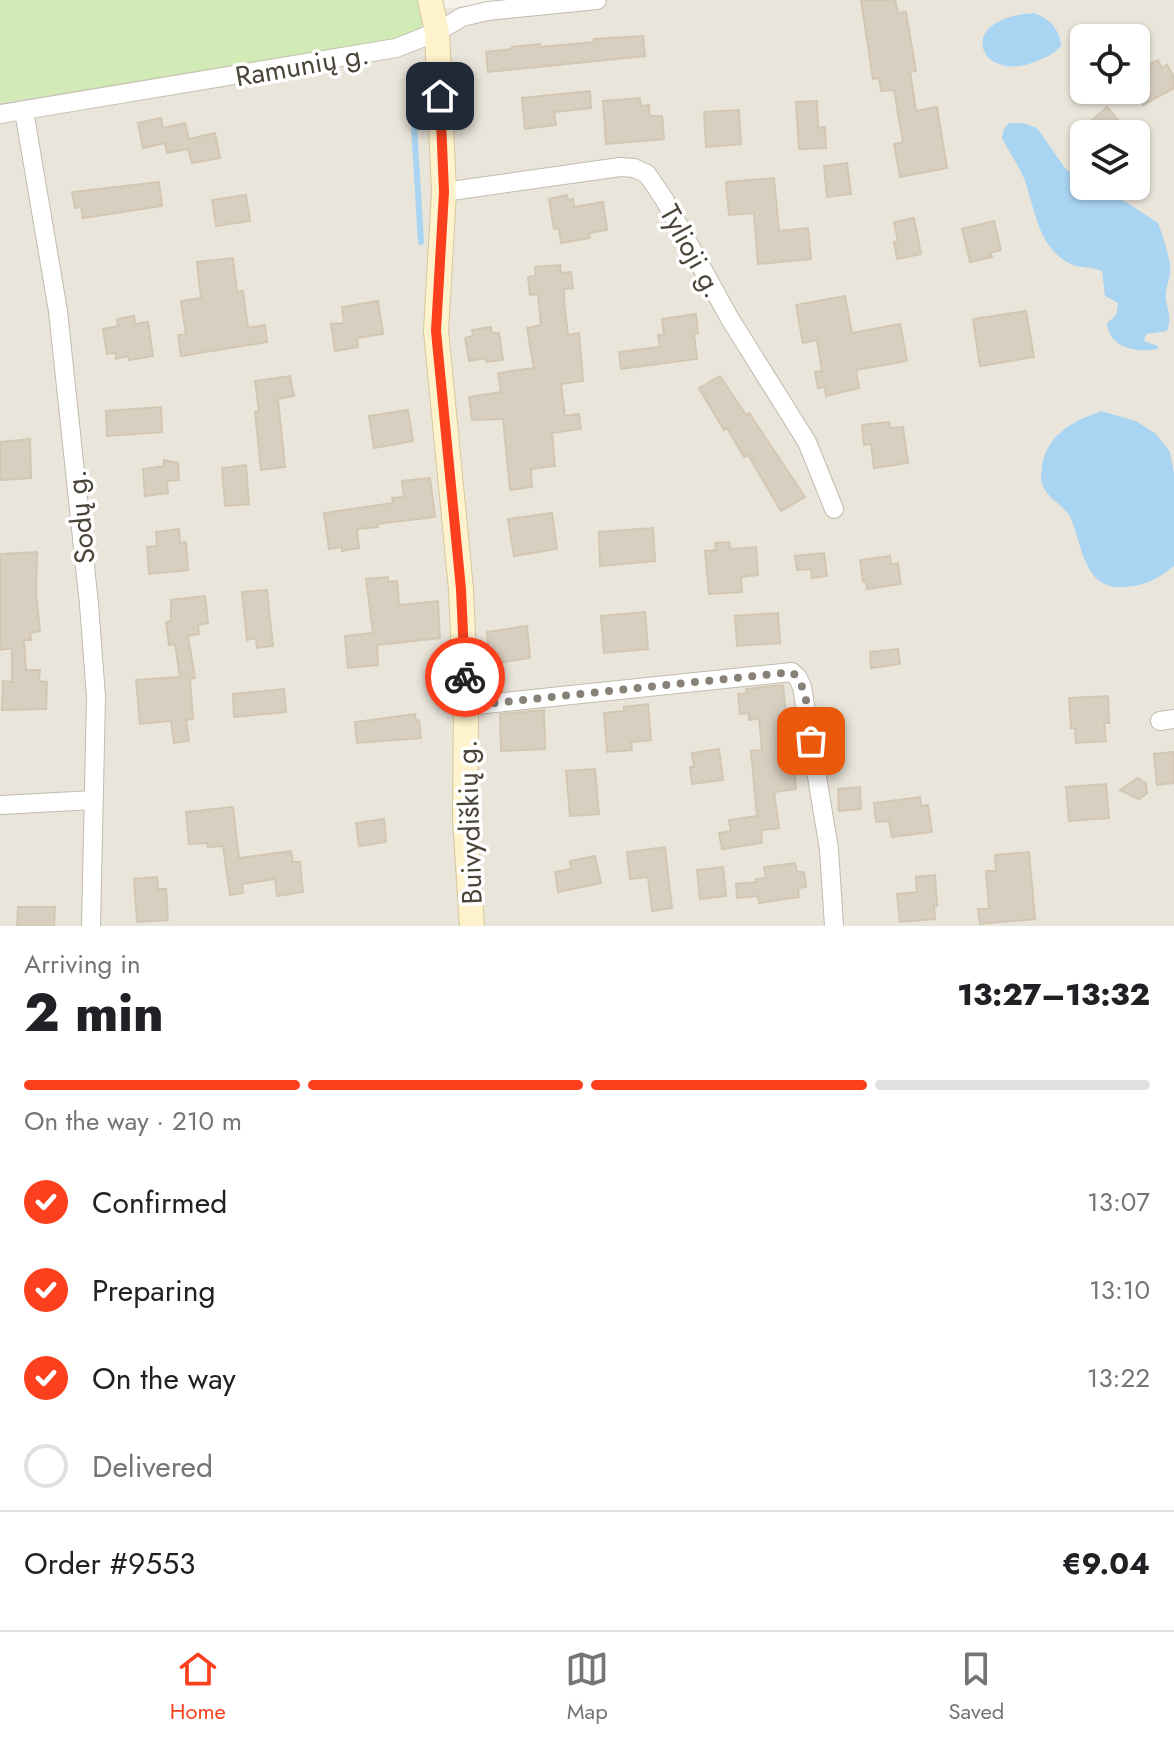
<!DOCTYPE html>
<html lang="en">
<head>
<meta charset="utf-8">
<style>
	body { margin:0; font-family:Jost,sans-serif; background:#f2f2f2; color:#202124; height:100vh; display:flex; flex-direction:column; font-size:30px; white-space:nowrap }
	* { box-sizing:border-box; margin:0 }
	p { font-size:26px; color:#757577 }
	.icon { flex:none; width:44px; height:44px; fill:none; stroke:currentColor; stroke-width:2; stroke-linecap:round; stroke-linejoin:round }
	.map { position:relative; height:926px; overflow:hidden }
	.sheet { display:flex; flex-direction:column; background:#fff; flex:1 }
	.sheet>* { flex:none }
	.fabs { position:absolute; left:1070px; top:24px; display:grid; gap:16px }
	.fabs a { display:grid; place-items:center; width:80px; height:80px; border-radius:12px; background:#fff; box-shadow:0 2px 6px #0004; font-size:40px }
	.pin { position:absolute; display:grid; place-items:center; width:68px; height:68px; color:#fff; margin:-34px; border-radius:16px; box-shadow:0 4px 12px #0006 }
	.courier { position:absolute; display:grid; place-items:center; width:80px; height:80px; margin:-40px; border:6px solid #fc3f1d; border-radius:50%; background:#fff; color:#222; box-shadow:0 2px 10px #0007 }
	.headline em { font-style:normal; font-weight:800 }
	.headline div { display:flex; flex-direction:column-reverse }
	.headline { display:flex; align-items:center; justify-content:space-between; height:136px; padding:0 24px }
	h1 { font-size:52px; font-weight:800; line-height:60px }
	.bar { display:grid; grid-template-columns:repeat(4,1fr); gap:12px 8px; align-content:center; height:96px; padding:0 24px }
	.bar i { height:10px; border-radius:6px; background:#e0e0e0 }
	.bar .on { background:#fc3f1d }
	.bar p { grid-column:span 4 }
	.line { display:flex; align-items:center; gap:20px; padding:0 24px; border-top:2px solid #e0e0e0 }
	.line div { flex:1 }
	ol { padding:0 24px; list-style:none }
	li { display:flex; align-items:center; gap:24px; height:88px }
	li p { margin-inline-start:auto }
	li .icon { padding:8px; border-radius:50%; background:#fc3f1d; color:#fff; stroke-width:4 }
	li:last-child { color:#757577 }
	li i { width:44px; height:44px; border:4px solid #e0e0e0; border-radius:50% }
	.dock { display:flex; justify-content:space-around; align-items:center; height:112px; border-top:2px solid #e0e0e0; background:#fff; font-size:22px; color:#757577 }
	.dock a { display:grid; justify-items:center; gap:4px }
	.dock .on { color:#fc3f1d }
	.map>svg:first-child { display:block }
	.residential { fill:#eae5da; fill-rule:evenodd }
	.green { fill:#d2eab5 }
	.water { fill:#a9d4f2 }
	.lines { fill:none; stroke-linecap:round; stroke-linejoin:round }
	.stream { stroke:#a9d4f2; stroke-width:6 }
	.building { fill:#d8cfc1; stroke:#d3c7b4; stroke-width:2 }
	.minor-casing { stroke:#c2bbae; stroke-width:20 }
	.secondary-casing { stroke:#d6c79b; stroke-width:26 }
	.minor { stroke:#fff; stroke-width:18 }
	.secondary { stroke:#fff3cd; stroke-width:24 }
	.done { stroke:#878178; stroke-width:8; stroke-dasharray:0 14.4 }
	.route { stroke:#fc3f1d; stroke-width:10 }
	.labels { text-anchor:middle; stroke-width:7; stroke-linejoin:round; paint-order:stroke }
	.street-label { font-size:28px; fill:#4b4439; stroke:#fff }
</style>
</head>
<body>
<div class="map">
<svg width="1174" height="926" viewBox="0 0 1174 926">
	<rect width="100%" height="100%" fill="#f6f3ec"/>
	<g class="residential">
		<path d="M520,0H1174V926H480L445,324L441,9ZM1084,38H1136V90H1084ZM1084,134H1136V186H1084Z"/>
		<polygon points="425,22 433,67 429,336 454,590 454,742 464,926 0,926 0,103 204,73 405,37"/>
	</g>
	<polygon class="green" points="0,0 419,0 425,22 416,32 406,37 204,73 0,103"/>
	<g class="water">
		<path d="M1034,13C1049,18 1060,29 1061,46C1053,55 1045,58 1034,62C980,84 952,18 1034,13Z"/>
		<path d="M1009,123H1023L1037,128L1065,168L1084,186L1126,202L1158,223C1162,233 1172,263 1170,273C1169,282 1165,290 1166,299C1168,312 1172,318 1167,331L1146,334L1144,341L1158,346V349C1137,353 1109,348 1107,323L1116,315L1118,303L1105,296L1102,271C1091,266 1078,269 1067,262C1036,244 1035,205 1023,176C1017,163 1008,150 1002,138L1004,129Z"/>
		<path d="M1101,411L1136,421L1156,434L1170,452L1174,474V566C1158,579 1145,586 1124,587C1083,590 1083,545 1070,517C1065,507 1051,500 1045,490C1040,482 1041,476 1042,467C1046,434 1074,421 1101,411Z"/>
	</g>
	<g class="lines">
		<polyline class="stream" points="411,77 421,242"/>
	</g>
	<g class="building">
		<polygon points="861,0 895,0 898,13 906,12 916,71 910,72 916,111 937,107 947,168 900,177 894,144 903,142 894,90 881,91 879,78 873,79"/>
		<polygon points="643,36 645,56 488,72 486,52 512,49 512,47 540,44 540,47 594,42 594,39"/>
		<polygon points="1158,60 1162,68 1167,65 1174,77 1174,88 1143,105 1136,91 1136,72"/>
		<polygon points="590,91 591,108 554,112 556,125 525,129 522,98"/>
		<polygon points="640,98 641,106 649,105 650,116 662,116 664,139 606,144 603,101"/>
		<polygon points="817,101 818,128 825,127 826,148 799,149 796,102"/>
		<polygon points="1107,107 1130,134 1103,134 1091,121"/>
		<polygon points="739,110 741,144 706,147 704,112"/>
		<polygon points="161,118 163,128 185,123 189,139 215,133 220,158 192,163 188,149 167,153 165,143 143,148 138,123"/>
		<polygon points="847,163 851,194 827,197 824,166"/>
		<polygon points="774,178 779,231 808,228 811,259 758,264 754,213 729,215 726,182"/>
		<polygon points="159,182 162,206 83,218 81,207 75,208 72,192"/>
		<polygon points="246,195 250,221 216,226 212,200"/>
		<polygon points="567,195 568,200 573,199 574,207 603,202 607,230 589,233 590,238 561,243 559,228 554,229 549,199"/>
		<polygon points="914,218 921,254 897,259 894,242 898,241 894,222"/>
		<polygon points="994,221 1001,250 990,253 992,257 970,262 962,229"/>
		<polygon points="233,258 237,292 243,291 248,328 265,325 267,342 181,356 178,335 186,334 181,301 201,298 197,262"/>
		<polygon points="560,265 561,273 571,272 573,288 564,289 564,302 568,335 579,333 583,381 561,384 565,416 579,414 581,429 552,433 555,466 531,469 532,487 510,490 503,419 472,420 469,397 501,392 498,373 534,368 527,328 541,325 538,294 530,295 528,277 536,276 535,267"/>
		<polygon points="845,296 852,333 900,324 907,361 856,370 859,388 826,396 825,387 818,388 815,372 822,371 817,340 803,343 796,305"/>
		<polygon points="378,301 383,334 357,338 358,347 335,351 331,324 344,323 342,307"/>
		<polygon points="1026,311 1034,357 980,366 973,319"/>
		<polygon points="696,314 698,333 694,334 697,359 621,369 619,352 660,347 658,335 664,335 662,319"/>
		<polygon points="134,316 135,324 148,322 153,356 129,360 128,356 116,359 116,353 107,354 103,329 118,326 117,319"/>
		<polygon points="491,327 492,333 499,333 503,360 486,362 486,358 469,361 465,338 473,336 472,330"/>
		<polygon points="290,376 294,396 278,399 285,467 261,470 255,412 259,411 255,381"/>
		<polygon points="720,376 746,415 749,413 805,497 781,511 748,455 744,457 727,428 724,430 699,388"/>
		<polygon points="161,407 162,432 107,436 106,411"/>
		<polygon points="408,410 413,441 374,448 369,416"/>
		<polygon points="889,422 890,428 903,427 908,463 874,468 871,444 864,445 862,425"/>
		<polygon points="30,439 31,478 0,480 0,442"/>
		<polygon points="164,460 178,463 179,480 167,481 168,493 145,496 143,469 164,466"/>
		<polygon points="246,465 249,504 225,506 222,468"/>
		<polygon points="430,478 435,517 377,524 378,527 357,529 359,548 342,551 342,547 329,549 324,513 393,503 392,498 404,497 402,481"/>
		<polygon points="552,513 557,549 514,556 508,519"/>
		<polygon points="653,528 655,561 600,566 599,532"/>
		<polygon points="179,529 180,543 186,542 188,570 149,574 147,547 157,546 156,532"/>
		<polygon points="729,542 730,549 756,547 758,575 741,577 742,592 709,594 705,551 716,550 715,543"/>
		<polygon points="37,552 36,594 40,631 30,633 31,640 24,640 26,670 40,670 39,681 47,682 46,709 2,710 3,681 12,682 12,648 0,650 0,554"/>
		<polygon points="824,553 827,576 812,578 811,569 797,570 795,556"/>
		<polygon points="890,556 891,565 898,563 901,584 867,589 866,581 863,582 860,560"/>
		<polygon points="388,577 388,582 397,581 399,605 438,601 440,638 377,645 378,665 348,668 345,636 373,633 366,579"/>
		<polygon points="267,590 273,646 257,648 256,638 247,640 242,592"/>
		<polygon points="205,596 208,623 198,625 199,634 188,636 195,678 190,679 193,719 186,720 189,741 174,743 171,721 140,724 136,680 180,677 175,644 169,645 166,622 171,621 171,600"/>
		<polygon points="645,612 648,649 604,653 601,616"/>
		<polygon points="778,613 780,643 737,646 735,616"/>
		<polygon points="527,626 530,658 496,663 495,656 489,656 487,632"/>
		<polygon points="898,649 900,664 871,668 870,652"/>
		<polygon points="783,685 786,715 778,716 781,748 792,747 796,789 774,792 779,828 761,830 762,843 722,849 719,833 731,831 729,820 757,816 751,751 762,750 759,718 749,720 749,713 740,714 738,694 747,693 746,689"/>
		<polygon points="284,689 286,712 234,717 233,694"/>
		<polygon points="1108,696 1109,723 1104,723 1106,741 1076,743 1075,728 1071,728 1069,698"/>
		<polygon points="648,704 651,740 631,742 632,750 607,752 604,713 624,711 624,707"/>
		<polygon points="544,710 545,749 501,751 500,714"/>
		<polygon points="415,714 416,721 419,720 421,738 357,743 355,722"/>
		<polygon points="719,749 723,780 692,784 690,767 694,767 692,753"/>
		<polygon points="1174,752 1174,783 1157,785 1154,754"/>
		<polygon points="595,769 599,814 570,816 566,771"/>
		<polygon points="1138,778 1146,783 1147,793 1139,799 1120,790"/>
		<polygon points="1106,784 1109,818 1069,821 1066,787"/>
		<polygon points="860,787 861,809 839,811 838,789"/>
		<polygon points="920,797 921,806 928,805 932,832 892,837 889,821 876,822 874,803"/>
		<polygon points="233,807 239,858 291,851 293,862 300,862 303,892 277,896 275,879 242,884 243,893 230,895 223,846 208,847 207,843 189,844 186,812"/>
		<polygon points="384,819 386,842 359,846 356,823"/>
		<polygon points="665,847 672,908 652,911 648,877 630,879 627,852"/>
		<polygon points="1029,852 1035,919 980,924 978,909 989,909 986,871 996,871 995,855"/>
		<polygon points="595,856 601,883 558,892 555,872 571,869 570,861"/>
		<polygon points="795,863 797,872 804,872 806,887 798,888 799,897 759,903 758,896 737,898 736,884 756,882 756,879 766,878 764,867"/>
		<polygon points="723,867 726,896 700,899 697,870"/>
		<polygon points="935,875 937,906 934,906 935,919 900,922 897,894 917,892 916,877"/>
		<polygon points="157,877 158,889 166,889 168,920 137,922 134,879"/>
		<polygon points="18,907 55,907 54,926 17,926"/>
	</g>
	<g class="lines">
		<g class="minor-casing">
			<g id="minor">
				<polyline points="24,111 58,311 89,604 96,697 91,926"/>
				<polyline points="0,114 396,48 437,32 462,17 488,11 597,0"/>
				<polyline points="444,192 620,167 634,168 647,174 664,199 730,319 807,442 834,509"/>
				<polyline points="466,706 792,672 798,678 802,687 829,849 834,926"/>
				<polyline points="1160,721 1174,719"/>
				<polyline points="0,805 94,800"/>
			</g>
		</g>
		<g class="secondary-casing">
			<polyline id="secondary" points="430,0 437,32 444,192 436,331 461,589 466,706 465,818 472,926"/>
		</g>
		<use href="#minor" class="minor"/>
		<use href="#secondary" class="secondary"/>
	</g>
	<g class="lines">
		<path class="done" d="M465,677L466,706L792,672C809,687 808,720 811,741"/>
		<polyline class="route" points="440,96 444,192 436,331 461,589 465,677"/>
	</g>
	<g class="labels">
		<g class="street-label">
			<text transform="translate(302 65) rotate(-10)" y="10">Ramunių g.</text>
			<text transform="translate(692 251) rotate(61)" y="10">Tylioji g.</text>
			<text transform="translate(80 517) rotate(-96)" y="10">Sodų g.</text>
			<text transform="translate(469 822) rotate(-92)" y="10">Buivydiškių g.</text>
		</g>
	</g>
</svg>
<div class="fabs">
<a><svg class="icon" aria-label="locate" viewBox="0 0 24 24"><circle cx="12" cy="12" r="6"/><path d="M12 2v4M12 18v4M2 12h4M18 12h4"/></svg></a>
<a><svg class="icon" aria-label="layers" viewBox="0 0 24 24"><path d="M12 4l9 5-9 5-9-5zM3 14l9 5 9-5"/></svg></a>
</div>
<div class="pin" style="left:811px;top:741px;background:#ea580c"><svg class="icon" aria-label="bag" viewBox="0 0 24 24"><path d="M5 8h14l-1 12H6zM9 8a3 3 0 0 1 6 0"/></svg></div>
<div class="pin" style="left:440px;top:96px;background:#1f2937"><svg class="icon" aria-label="home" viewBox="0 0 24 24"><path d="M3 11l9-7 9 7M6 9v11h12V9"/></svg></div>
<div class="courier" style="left:465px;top:677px"><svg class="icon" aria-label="bike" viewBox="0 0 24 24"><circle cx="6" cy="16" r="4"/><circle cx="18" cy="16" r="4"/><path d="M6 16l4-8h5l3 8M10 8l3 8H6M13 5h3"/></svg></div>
</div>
<section class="sheet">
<div class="headline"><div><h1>2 min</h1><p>Arriving in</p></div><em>13:27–13:32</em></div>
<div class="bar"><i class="on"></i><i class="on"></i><i class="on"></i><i></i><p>On the way · 210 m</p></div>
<ol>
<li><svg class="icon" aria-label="check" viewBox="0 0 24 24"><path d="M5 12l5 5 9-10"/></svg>Confirmed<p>13:07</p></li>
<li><svg class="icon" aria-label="check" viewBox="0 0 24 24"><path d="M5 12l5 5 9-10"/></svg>Preparing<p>13:10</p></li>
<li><svg class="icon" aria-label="check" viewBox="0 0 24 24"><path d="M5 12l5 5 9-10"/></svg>On the way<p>13:22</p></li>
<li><i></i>Delivered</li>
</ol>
<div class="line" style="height:104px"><div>Order #9553</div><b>€9.04</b></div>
</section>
<nav class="dock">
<a class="on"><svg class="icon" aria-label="home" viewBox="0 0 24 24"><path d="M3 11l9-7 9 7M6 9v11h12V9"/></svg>Home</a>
<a><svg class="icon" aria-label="map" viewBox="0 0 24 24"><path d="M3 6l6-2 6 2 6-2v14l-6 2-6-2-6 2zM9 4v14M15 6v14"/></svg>Map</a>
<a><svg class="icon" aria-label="saved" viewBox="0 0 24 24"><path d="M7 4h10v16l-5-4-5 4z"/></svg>Saved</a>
</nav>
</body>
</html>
